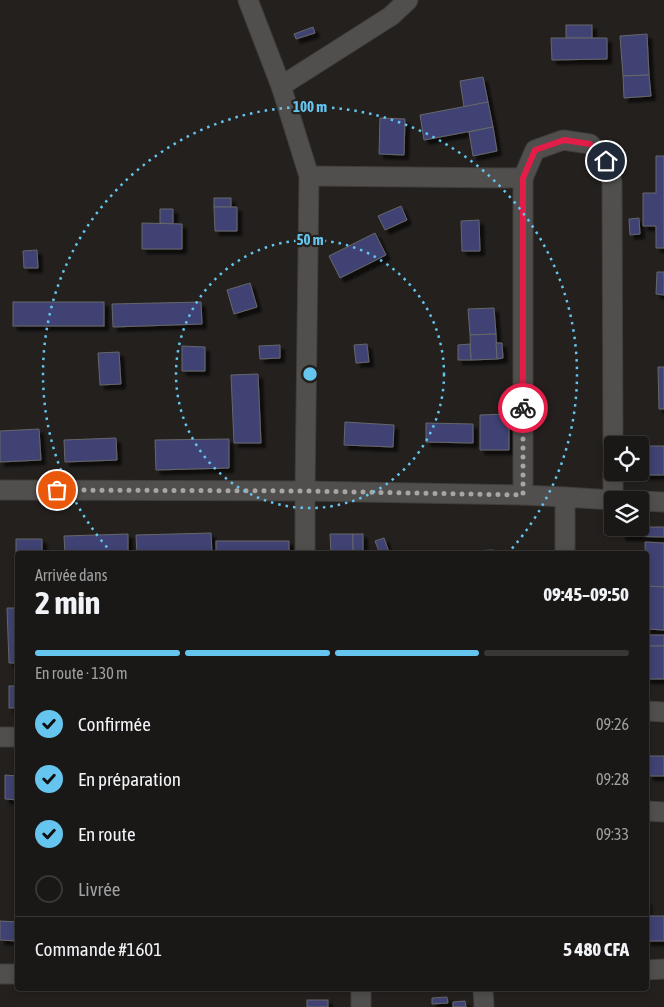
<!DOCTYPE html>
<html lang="fr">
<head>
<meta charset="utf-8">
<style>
	body { margin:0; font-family:"Asap Condensed",sans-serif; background:#272523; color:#f1f3f6; height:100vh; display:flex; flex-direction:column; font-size:19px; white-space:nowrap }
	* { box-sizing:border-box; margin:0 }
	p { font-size:16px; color:#9fa0a1 }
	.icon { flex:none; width:28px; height:28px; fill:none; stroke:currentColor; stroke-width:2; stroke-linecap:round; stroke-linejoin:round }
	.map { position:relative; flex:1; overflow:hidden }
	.side { position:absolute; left:15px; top:551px; width:634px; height:440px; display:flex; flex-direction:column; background:#1a1816; border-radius:5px; box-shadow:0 2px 8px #0003,0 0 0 1px #383735 }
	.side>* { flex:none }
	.controls { position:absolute; left:604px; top:436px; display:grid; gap:10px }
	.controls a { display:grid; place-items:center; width:45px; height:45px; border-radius:5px; background:#1a1816; box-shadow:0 2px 8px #0003,0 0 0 1px #383735; font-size:25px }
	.pin { position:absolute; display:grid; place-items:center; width:42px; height:42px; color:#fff; margin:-21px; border:2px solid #fff; border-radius:50%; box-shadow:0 1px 5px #0007 }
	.courier { position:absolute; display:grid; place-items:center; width:50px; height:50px; margin:-25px; border:4px solid #e11d48; border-radius:50%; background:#fff; color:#222; box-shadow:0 1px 6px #0007 }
	.headline em { font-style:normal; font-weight:700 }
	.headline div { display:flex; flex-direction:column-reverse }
	.headline { display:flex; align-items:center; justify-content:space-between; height:85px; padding:0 20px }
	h1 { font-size:32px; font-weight:700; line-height:38px }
	.bar { display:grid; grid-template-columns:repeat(4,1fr); gap:8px 5px; align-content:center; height:60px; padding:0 20px }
	.bar i { height:6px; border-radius:4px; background:#383735 }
	.bar .current { background:#65c5ef }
	.bar p { grid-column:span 4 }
	.line { display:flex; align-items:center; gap:12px; padding:0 20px; border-top:1px solid #383735 }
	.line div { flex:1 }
	ol { padding:0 20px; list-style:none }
	li { display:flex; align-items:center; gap:15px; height:55px }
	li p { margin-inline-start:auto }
	li .icon { padding:5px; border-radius:50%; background:#65c5ef; color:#111; stroke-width:4 }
	li:last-child { color:#9fa0a1 }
	li i { width:28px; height:28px; border:2px solid #383735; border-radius:50% }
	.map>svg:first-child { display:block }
	.building { fill:#404273; stroke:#66676a; filter:url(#shadow) }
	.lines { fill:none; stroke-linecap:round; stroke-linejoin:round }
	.minor-casing { stroke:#403d3b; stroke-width:21 }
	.minor { stroke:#514f4e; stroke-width:19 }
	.done { stroke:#a8a5a4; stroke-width:5; stroke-dasharray:0 9 }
	.route { stroke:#e11d48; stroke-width:6 }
	.ring { fill:none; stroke:#65c5ef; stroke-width:2.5; stroke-dasharray:2.5 5 }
	.centre { fill:#65c5ef; stroke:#23201e; stroke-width:2.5 }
	.ring-label { font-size:15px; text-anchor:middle; font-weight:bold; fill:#65c5ef; stroke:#23201e; stroke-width:4.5; stroke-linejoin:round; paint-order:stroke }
</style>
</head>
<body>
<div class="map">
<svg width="664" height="1007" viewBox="0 0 664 1007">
	<defs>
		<filter id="shadow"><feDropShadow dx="4.5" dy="4.5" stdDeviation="1" flood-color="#0009"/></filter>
	</defs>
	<rect width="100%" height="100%" fill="#23201e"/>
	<g class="building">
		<rect x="566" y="25" width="26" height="13"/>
		<polygon points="313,27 315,33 296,39 294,34"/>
		<polygon points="647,34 649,75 623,76 620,36"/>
		<polygon points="551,38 607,38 607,59 552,60"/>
		<polygon points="649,75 651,96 624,98 623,76"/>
		<polygon points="483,77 488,102 464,107 460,81"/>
		<polygon points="488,102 493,127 424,140 420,115"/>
		<polygon points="380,118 405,119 404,155 379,154"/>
		<polygon points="493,127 497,151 473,156 469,132"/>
		<polygon points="656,156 664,156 664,248 656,248 656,226 643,226 643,193 656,193"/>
		<rect x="214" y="198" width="17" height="9"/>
		<polygon points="401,206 407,220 385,230 378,216"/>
		<polygon points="214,207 237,207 237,231 215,231"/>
		<polygon points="160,209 173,209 173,224 160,223"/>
		<polygon points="639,218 640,234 630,235 629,219"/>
		<polygon points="479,220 480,251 462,251 461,221"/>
		<polygon points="142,223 182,224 182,249 142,249"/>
		<polygon points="375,233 386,255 340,278 329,256"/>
		<polygon points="37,250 38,268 24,268 23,251"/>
		<polygon points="657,272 664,272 664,295 656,294"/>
		<polygon points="250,283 257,307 234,314 227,290"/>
		<rect x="13" y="302" width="91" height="24"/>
		<polygon points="201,302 202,324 113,327 112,304"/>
		<polygon points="494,308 496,334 470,335 468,309"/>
		<polygon points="496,334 497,359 471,360 470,335"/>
		<polygon points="496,343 502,343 503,358 497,359"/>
		<polygon points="367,344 369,362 356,363 354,345"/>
		<polygon points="470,344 471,360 458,360 458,345"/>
		<polygon points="280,345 280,358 260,359 259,346"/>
		<polygon points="182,346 205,347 205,371 182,371"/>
		<polygon points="119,352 121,384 100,385 98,353"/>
		<polygon points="658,367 664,367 664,409 659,409"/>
		<polygon points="258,374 261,443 234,443 231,375"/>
		<polygon points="509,414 509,450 480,450 480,415"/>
		<polygon points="345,422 394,425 393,447 344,445"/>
		<polygon points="426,423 473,424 473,443 426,442"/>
		<polygon points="39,429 41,460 0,462 0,431"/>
		<polygon points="116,438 117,460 65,462 64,440"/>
		<polygon points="229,439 229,468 156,470 155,440"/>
		<rect x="643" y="446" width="21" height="29"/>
		<polygon points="640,527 664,527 664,537 621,536 621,528"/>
		<polygon points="211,533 212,554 137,554 136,535"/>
		<polygon points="128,534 128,554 65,554 64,536"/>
		<polygon points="330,534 353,534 353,554 331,554"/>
		<rect x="353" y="534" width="10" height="20"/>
		<polygon points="384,538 389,552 380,554 375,541"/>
		<polygon points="16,539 42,539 42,554 18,554 18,586 16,586"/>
		<rect x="216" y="541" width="73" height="13"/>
		<polygon points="645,542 664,543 664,587 646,586"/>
		<polygon points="493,550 494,554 429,554 429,553"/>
		<polygon points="646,586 664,587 664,630 646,629"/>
		<polygon points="7,608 18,608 18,663 9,663"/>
		<rect x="646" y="635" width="18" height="11"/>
		<rect x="646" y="646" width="18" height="33"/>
		<rect x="9" y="686" width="9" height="22"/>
		<rect x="649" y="756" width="15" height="20"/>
		<polygon points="5,775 18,776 18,800 5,799"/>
		<polygon points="646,900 647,900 647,916 664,916 664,941 646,941"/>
		<polygon points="0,921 18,922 18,941 0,940"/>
		<polygon points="447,997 448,1003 432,1004 432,998"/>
		<rect x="307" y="1000" width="21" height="7"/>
		<polygon points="465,1001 466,1007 453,1007 453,1002"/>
	</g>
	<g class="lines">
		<g class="minor-casing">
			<g id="minor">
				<polyline points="248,0 281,86 309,176 305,491 305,554"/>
				<polyline points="281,86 391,16 408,0"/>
				<polyline points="309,176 523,178 535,150 563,140 590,144 606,161 612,182 613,445"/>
				<polyline points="523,178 523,495"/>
				<polyline points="0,490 305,491 523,495 565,497"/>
				<polyline points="640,501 664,502"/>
				<polyline points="565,554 565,497 613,500 613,472"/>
				<polyline points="646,711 664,712"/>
				<polyline points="0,737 18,737"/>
				<polyline points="646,811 664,812"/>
				<polyline points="646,970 664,969"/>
				<polyline points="0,974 18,974"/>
				<polyline points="361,989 361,1007"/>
				<polyline points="483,989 484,1007"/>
			</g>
		</g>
		<use href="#minor" class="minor"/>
	</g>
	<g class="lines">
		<polyline class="done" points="57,490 305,491 523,495 523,408"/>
		<polyline class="route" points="523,408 523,178 535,150 564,140 590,144 606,161"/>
	</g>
	<g class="ring">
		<circle cx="310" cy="374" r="134"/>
		<path d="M112 553A267 267 0 1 1 508 553"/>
	</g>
	<circle cx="310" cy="374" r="8" class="centre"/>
	<g class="ring-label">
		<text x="310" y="112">100 m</text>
		<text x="310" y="245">50 m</text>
	</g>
</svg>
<div class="controls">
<a><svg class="icon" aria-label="locate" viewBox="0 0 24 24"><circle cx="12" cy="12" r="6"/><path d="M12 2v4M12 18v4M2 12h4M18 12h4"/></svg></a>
<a><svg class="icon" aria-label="layers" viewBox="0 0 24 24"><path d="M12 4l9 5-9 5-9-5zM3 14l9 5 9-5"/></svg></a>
</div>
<div class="pin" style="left:57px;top:490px;background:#ea580c"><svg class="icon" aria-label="bag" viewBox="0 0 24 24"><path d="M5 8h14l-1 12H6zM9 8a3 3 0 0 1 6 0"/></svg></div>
<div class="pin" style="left:606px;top:161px;background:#1f2937"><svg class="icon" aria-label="home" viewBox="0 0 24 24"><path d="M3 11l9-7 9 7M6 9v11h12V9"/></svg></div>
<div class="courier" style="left:523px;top:408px"><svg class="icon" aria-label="bike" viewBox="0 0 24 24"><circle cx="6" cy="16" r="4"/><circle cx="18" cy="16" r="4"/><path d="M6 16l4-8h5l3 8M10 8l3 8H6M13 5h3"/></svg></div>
<section class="side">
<div class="headline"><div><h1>2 min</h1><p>Arrivée dans</p></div><em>09:45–09:50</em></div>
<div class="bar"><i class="current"></i><i class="current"></i><i class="current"></i><i></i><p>En route · 130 m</p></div>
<ol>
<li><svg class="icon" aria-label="check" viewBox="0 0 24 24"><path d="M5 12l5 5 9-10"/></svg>Confirmée<p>09:26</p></li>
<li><svg class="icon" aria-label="check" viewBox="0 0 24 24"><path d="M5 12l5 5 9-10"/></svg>En préparation<p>09:28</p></li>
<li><svg class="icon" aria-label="check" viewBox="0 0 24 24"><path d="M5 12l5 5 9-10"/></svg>En route<p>09:33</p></li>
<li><i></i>Livrée</li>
</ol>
<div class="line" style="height:65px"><div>Commande #1601</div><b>5 480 CFA</b></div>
</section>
</div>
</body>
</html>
